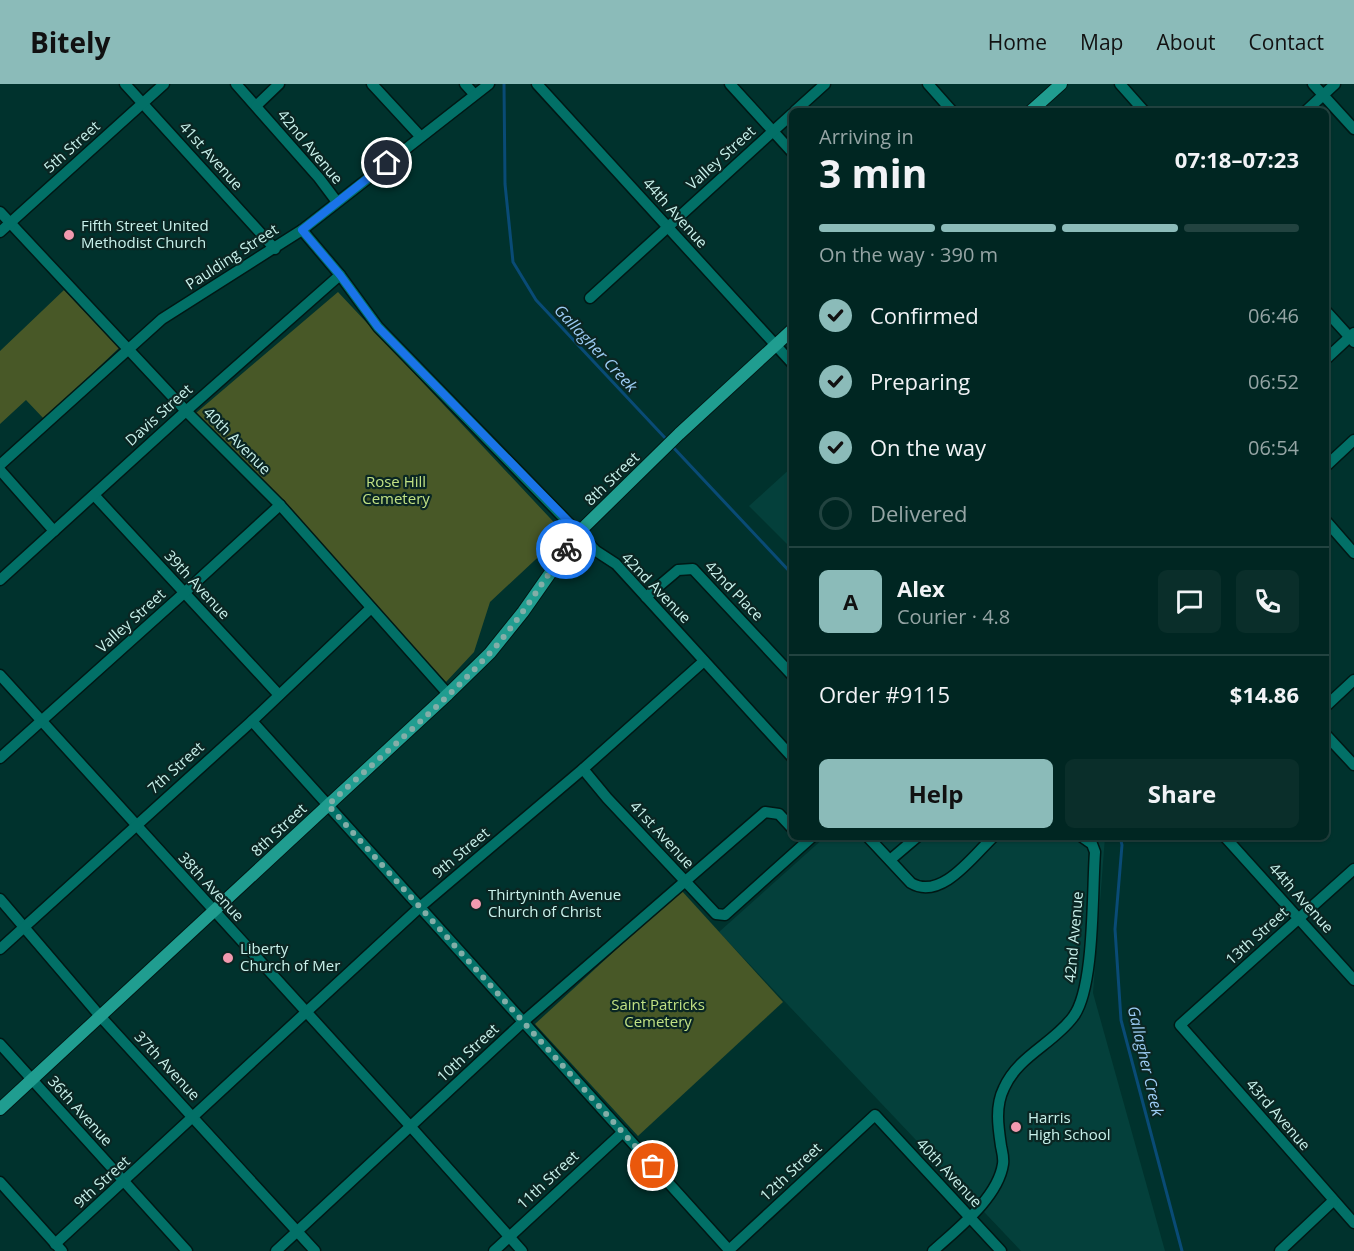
<!DOCTYPE html>
<html lang="en">
<head>
<meta charset="utf-8">
<style>
	body { margin:0; font-family:"Open Sans",sans-serif; background:#0a2e2a; color:#f1f3f6; height:100vh; display:flex; flex-direction:column; font-size:22px; white-space:nowrap }
	* { box-sizing:border-box; margin:0 }
	p { font-size:20px; color:#95a5a5 }
	.icon { flex:none; width:33px; height:33px; fill:none; stroke:currentColor; stroke-width:2; stroke-linecap:round; stroke-linejoin:round }
	.map { position:relative; flex:1; overflow:hidden }
	.details { position:absolute; left:789px; top:24px; width:540px; height:732px; display:flex; flex-direction:column; background:#002622; border-radius:9px; box-shadow:0 2px 4px #0004,0 0 0 2px #224340 }
	.details>* { flex:none }
	.pin { position:absolute; display:grid; place-items:center; width:51px; height:51px; color:#fff; margin:-26px; border:3px solid #fff; border-radius:50%; box-shadow:0 2px 6px #0007 }
	.courier { position:absolute; display:grid; place-items:center; width:60px; height:60px; margin:-30px; border:4px solid #1a73e8; border-radius:50%; background:#fff; color:#222; box-shadow:0 2px 8px #0007 }
	.overview em { font-style:normal; font-weight:700 }
	.overview div { display:flex; flex-direction:column-reverse }
	.overview { display:flex; align-items:center; justify-content:space-between; height:102px; padding:0 30px }
	h1 { font-size:39px; font-weight:700; line-height:45px }
	.bar { display:grid; grid-template-columns:repeat(4,1fr); gap:9px 6px; align-content:center; height:72px; padding:0 30px }
	.bar i { height:8px; border-radius:4px; background:#224340 }
	.bar .selected { background:#8bbbb9 }
	.bar p { grid-column:span 4 }
	.line { display:flex; align-items:center; gap:15px; padding:0 30px; border-top:2px solid #224340 }
	.line div { flex:1 }
	.round { display:grid; place-items:center; flex:none; width:63px; height:63px; border-radius:9px; background:#0a2e2a }
	ol { padding:0 30px; list-style:none }
	li { display:flex; align-items:center; gap:18px; height:66px }
	li p { margin-inline-start:auto }
	li .icon { padding:6px; border-radius:50%; background:#8bbbb9; color:#111; stroke-width:4 }
	li:last-child { color:#95a5a5 }
	li i { width:33px; height:33px; border:3px solid #224340; border-radius:50% }
	.cta { display:flex; gap:12px; margin-top:auto; padding:12px 30px }
	.cta a { flex:1; height:69px; border-radius:9px; background:#8bbbb9; color:#111; font-size:24px; font-weight:700; line-height:69px; text-align:center }
	.cta a+a { background:#0a2e2a; color:#f1f3f6 }
	header { display:flex; align-items:center; gap:36px; box-sizing:border-box; height:84px; padding:0 30px; background:#8bbbb9; color:#111 }
	header strong { font-size:28px }
	nav { display:flex; gap:33px; margin-inline-start:auto; font-size:21px }
	.map>svg:first-child { display:block }
	.built { fill:#04403b }
	.green { fill:#485827 }
	.lines { fill:none; stroke-linecap:round; stroke-linejoin:round }
	.stream { stroke:#094b76; stroke-width:3 }
	.minor-casing { stroke:#001815; stroke-width:13 }
	.major-casing { stroke:#001815; stroke-width:14 }
	.minor { stroke:#027067; stroke-width:10 }
	.major { stroke:#209d90; stroke-width:12 }
	.done { stroke:#83aea8; stroke-width:6; stroke-dasharray:0 10.8 }
	.route { stroke:#1a73e8; stroke-width:8 }
	.poi-dot { fill:#f29aaf; stroke:#0a2623; stroke-width:2 }
	.labels { text-anchor:middle; stroke-width:4.5; stroke-linejoin:round; paint-order:stroke }
	.street-label { font-size:15px; fill:#c9f1eb; stroke:#0a2623 }
	.poi-label { font-size:15px; fill:#c9f1eb; stroke:#0a2623; text-anchor:start }
	.park-label { font-size:15px; fill:#c1e184; stroke:#0a2623 }
	.water-label { font-size:16px; font-style:italic; fill:#9dccf4; stroke:#0a2623 }
</style>
</head>
<body>
<header>
<strong>Bitely</strong>
<nav><a>Home</a><a>Map</a><a>About</a><a>Contact</a></nav>
</header>
<div class="map">
<svg width="1354" height="1167" viewBox="0 0 1354 1167">
	<rect width="100%" height="100%" fill="#00322d"/>
	<g class="built">
		<polygon points="792,383 792,465 749,422"/>
		<polygon points="825,753 1105,753 1093,909 1165,1167 1021,1167 719,848"/>
	</g>
	<g class="green">
		<polygon points="64,206 119,264 44,335 26,316 0,340 0,267"/>
		<polygon points="338,208 564,449 490,518 474,568 446,598 196,329"/>
		<polygon points="681,806 783,918 638,1052 535,940"/>
	</g>
	<g class="lines">
		<g class="stream">
			<polyline points="504,0 505,100 513,178 536,216 667,356"/>
			<polyline points="671,361 792,490"/>
			<polyline points="1120,753 1122,761 1115,845 1121,936 1182,1167"/>
		</g>
		<g class="minor-casing">
			<g id="minor">
				<polyline points="125,0 275,165"/>
				<polyline points="236,0 319,94 337,118"/>
				<polyline points="372,0 420,52"/>
				<polyline points="465,0 474,10"/>
				<polyline points="537,0 792,279"/>
				<polyline points="730,0 792,68"/>
				<polyline points="928,0 952,27"/>
				<polyline points="1120,0 1144,27"/>
				<polyline points="1313,0 1354,45"/>
				<polyline points="256,22 279,0"/>
				<polyline points="795,27 825,0"/>
				<polyline points="1306,27 1335,0"/>
				<polyline points="0,128 186,327 280,421 448,610"/>
				<polyline points="302,146 340,191 378,243 596,467 616,480 792,673"/>
				<polyline points="0,148 164,0"/>
				<polyline points="590,214 792,30"/>
				<polyline points="1326,227 1354,258"/>
				<polyline points="1326,275 1354,249"/>
				<polyline points="0,381 162,235 302,146 489,0"/>
				<polyline points="1326,382 1354,356"/>
				<polyline points="0,386 54,447"/>
				<polyline points="94,411 279,611"/>
				<polyline points="1326,437 1354,469"/>
				<polyline points="0,496 186,327 340,191"/>
				<polyline points="646,513 678,486 693,485 792,591"/>
				<polyline points="0,591 411,1043 522,1167"/>
				<polyline points="1326,622 1354,596"/>
				<polyline points="252,637 730,1167"/>
				<polyline points="1326,651 1354,681"/>
				<polyline points="0,674 184,509 280,421"/>
				<polyline points="583,685 607,714 716,830 725,831 812,753"/>
				<path d="M868,753L911,799C941,817 973,772 993,753"/>
				<polyline points="1225,753 1354,896"/>
				<polyline points="890,776 917,753"/>
				<polyline points="1354,785 1180,941 1354,1139"/>
				<polyline points="0,815 100,932 315,1167"/>
				<polyline points="0,865 252,637 371,524"/>
				<polyline points="0,960 187,1167"/>
				<polyline points="0,1098 62,1167"/>
				<polyline points="55,1160 420,823 583,685 704,577"/>
				<polyline points="276,1167 524,937 765,728 779,730 792,744"/>
				<polyline points="494,1167 623,1048"/>
				<polyline points="728,1167 875,1031 1001,1167"/>
				<path d="M933,1167C957,1145 998,1114 1003,1080C1004,1074 1002,1067 1001,1062C998,1042 995,1022 1004,1004C1018,972 1053,960 1073,933C1095,905 1092,807 1095,768L1092,760L1082,753"/>
				<polyline points="1280,1167 1333,1117"/>
			</g>
		</g>
		<g class="major-casing">
			<g id="major">
				<polyline points="1031,27 1061,0"/>
				<polyline points="0,1025 448,610 490,569 523,528 579,448 679,350 792,246"/>
			</g>
		</g>
		<use href="#minor" class="minor"/>
		<use href="#major" class="major"/>
	</g>
	<g class="lines">
		<path class="done" d="M566,465C541,500 519,537 490,569C440,623 382,671 328,721L653,1082"/>
		<polyline class="route" points="387,79 302,146 340,191 378,243 579,448 566,465"/>
	</g>
	<g class="poi-dot">
		<circle cx="69" cy="151" r="6"/>
		<circle cx="476" cy="820" r="6"/>
		<circle cx="228" cy="874" r="6"/>
		<circle cx="1016" cy="1043" r="6"/>
	</g>
	<g class="labels">
		<g class="street-label">
			<text transform="translate(72 63) rotate(-42)" y="5">5th Street</text>
			<text transform="translate(310 63) rotate(50)" y="5">42nd Avenue</text>
			<text transform="translate(211 72) rotate(48)" y="5">41st Avenue</text>
			<text transform="translate(721 74) rotate(-42)" y="5">Valley Street</text>
			<text transform="translate(675 129) rotate(48)" y="5">44th Avenue</text>
			<text transform="translate(232 173) rotate(-33)" y="5">Paulding Street</text>
			<text transform="translate(159 331) rotate(-42)" y="5">Davis Street</text>
			<text transform="translate(237 357) rotate(45)" y="5">40th Avenue</text>
			<text transform="translate(612 395) rotate(-44)" y="5">8th Street</text>
			<text transform="translate(197 501) rotate(47)" y="5">39th Avenue</text>
			<text transform="translate(656 504) rotate(46)" y="5">42nd Avenue</text>
			<text transform="translate(734 507) rotate(46)" y="5">42nd Place</text>
			<text transform="translate(131 537) rotate(-42)" y="5">Valley Street</text>
			<text transform="translate(176 684) rotate(-42)" y="5">7th Street</text>
			<text transform="translate(279 746) rotate(-43)" y="5">8th Street</text>
			<text transform="translate(662 751) rotate(47)" y="5">41st Avenue</text>
			<text transform="translate(461 769) rotate(-40)" y="5">9th Street</text>
			<text transform="translate(211 803) rotate(47)" y="5">38th Avenue</text>
			<text transform="translate(1301 814) rotate(48)" y="5">44th Avenue</text>
			<text transform="translate(1257 852) rotate(-42)" y="5">13th Street</text>
			<text transform="translate(1074 853) rotate(-85)" y="5">42nd Avenue</text>
			<text transform="translate(468 969) rotate(-43)" y="5">10th Street</text>
			<text transform="translate(167 982) rotate(47)" y="5">37th Avenue</text>
			<text transform="translate(80 1027) rotate(48)" y="5">36th Avenue</text>
			<text transform="translate(1278 1031) rotate(49)" y="5">43rd Avenue</text>
			<text transform="translate(791 1088) rotate(-43)" y="5">12th Street</text>
			<text transform="translate(949 1089) rotate(47)" y="5">40th Avenue</text>
			<text transform="translate(548 1096) rotate(-43)" y="5">11th Street</text>
			<text transform="translate(102 1098) rotate(-42)" y="5">9th Street</text>
		</g>
		<g class="poi-label">
			<text x="81" y="147">Fifth Street United<tspan x="81" dy="17">Methodist Church</tspan></text>
			<text x="488" y="816">Thirtyninth Avenue<tspan x="488" dy="17">Church of Christ</tspan></text>
			<text x="240" y="870">Liberty<tspan x="240" dy="17">Church of Mer</tspan></text>
			<text x="1028" y="1039">Harris<tspan x="1028" dy="17">High School</tspan></text>
		</g>
		<g class="park-label">
			<text x="396" y="403">Rose Hill<tspan x="396" dy="17">Cemetery</tspan></text>
			<text x="658" y="926">Saint Patricks<tspan x="658" dy="17">Cemetery</tspan></text>
		</g>
		<g class="water-label">
			<text transform="translate(596 264) rotate(47)" y="6">Gallagher Creek</text>
			<text transform="translate(1146 977) rotate(77)" y="6">Gallagher Creek</text>
		</g>
	</g>
</svg>
<div class="pin" style="left:653px;top:1082px;background:#ea580c"><svg class="icon" aria-label="bag" viewBox="0 0 24 24"><path d="M5 8h14l-1 12H6zM9 8a3 3 0 0 1 6 0"/></svg></div>
<div class="pin" style="left:387px;top:79px;background:#1f2937"><svg class="icon" aria-label="home" viewBox="0 0 24 24"><path d="M3 11l9-7 9 7M6 9v11h12V9"/></svg></div>
<div class="courier" style="left:566px;top:465px"><svg class="icon" aria-label="bike" viewBox="0 0 24 24"><circle cx="6" cy="16" r="4"/><circle cx="18" cy="16" r="4"/><path d="M6 16l4-8h5l3 8M10 8l3 8H6M13 5h3"/></svg></div>
<section class="details">
<div class="overview"><div><h1>3 min</h1><p>Arriving in</p></div><em>07:18–07:23</em></div>
<div class="bar"><i class="selected"></i><i class="selected"></i><i class="selected"></i><i></i><p>On the way · 390 m</p></div>
<ol>
<li><svg class="icon" aria-label="check" viewBox="0 0 24 24"><path d="M5 12l5 5 9-10"/></svg>Confirmed<p>06:46</p></li>
<li><svg class="icon" aria-label="check" viewBox="0 0 24 24"><path d="M5 12l5 5 9-10"/></svg>Preparing<p>06:52</p></li>
<li><svg class="icon" aria-label="check" viewBox="0 0 24 24"><path d="M5 12l5 5 9-10"/></svg>On the way<p>06:54</p></li>
<li><i></i>Delivered</li>
</ol>
<div class="line" style="height:108px"><b class="round" style="background:#8bbbb9;color:#111">A</b><div><b>Alex</b><p>Courier · 4.8</p></div><a class="round"><svg class="icon" aria-label="chat" viewBox="0 0 24 24"><path d="M4 5h16v11H9l-5 4z"/></svg></a><a class="round"><svg class="icon" aria-label="phone" viewBox="0 0 24 24"><path d="M5 4h4l2 5-3 2q2 4 5 5l2-3 5 2v4C11 20 4 13 5 4z"/></svg></a></div>
<div class="line" style="height:78px"><div>Order #9115</div><b>$14.86</b></div>
<div class="cta"><a>Help</a><a>Share</a></div>
</section>
</div>
</body>
</html>
